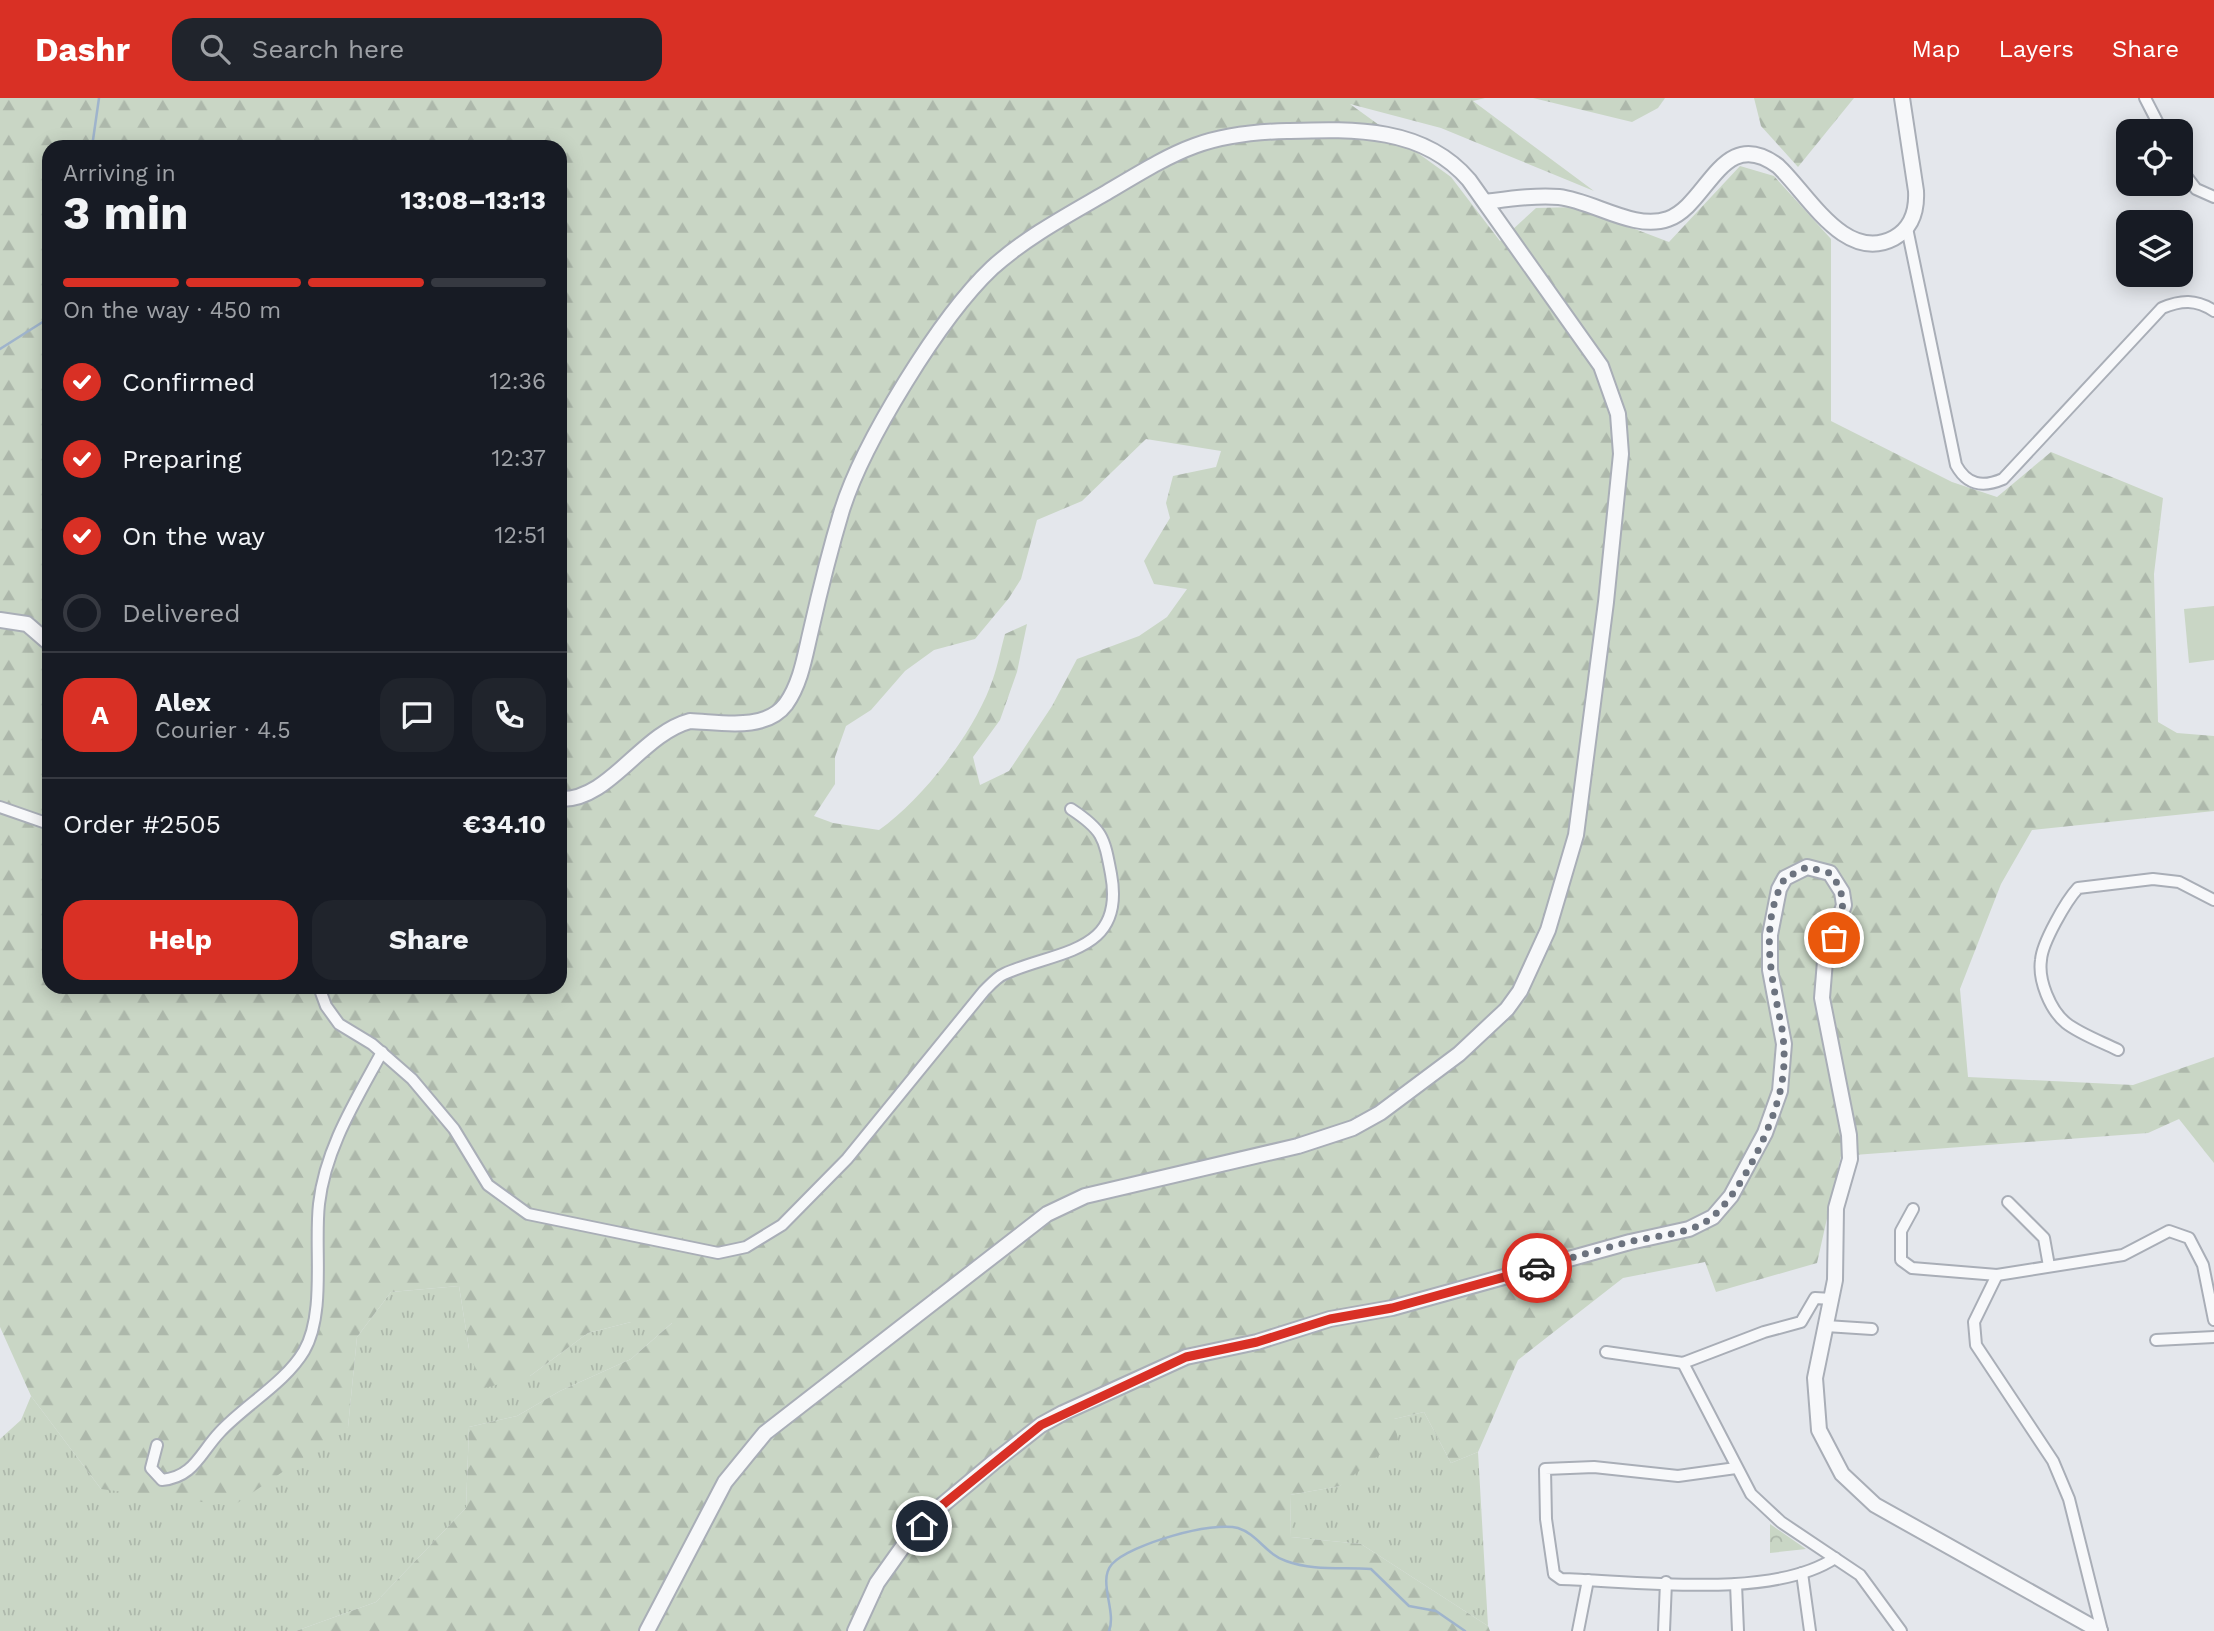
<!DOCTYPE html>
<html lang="en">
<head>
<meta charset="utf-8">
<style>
	body { margin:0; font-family:"Work Sans",sans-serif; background:#20242c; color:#f1f3f6; height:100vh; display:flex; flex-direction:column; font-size:26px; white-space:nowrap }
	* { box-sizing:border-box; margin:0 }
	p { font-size:23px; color:#9ea1a6 }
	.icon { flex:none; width:38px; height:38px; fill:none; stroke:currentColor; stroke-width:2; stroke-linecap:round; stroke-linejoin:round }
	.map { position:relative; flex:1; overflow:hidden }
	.details { position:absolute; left:42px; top:42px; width:525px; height:854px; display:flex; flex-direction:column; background:#171b24; border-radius:21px; box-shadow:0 4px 18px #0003 }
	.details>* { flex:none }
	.buttons { position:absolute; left:2116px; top:21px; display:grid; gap:14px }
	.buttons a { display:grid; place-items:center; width:77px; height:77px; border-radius:14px; background:#171b24; box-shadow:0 4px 18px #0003; font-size:35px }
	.pin { position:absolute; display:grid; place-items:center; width:60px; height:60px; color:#fff; margin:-30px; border:4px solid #fff; border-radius:50%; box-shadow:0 2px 7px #0007 }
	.courier { position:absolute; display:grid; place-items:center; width:70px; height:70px; margin:-35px; border:5px solid #d93025; border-radius:50%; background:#fff; color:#222; box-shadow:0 2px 9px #0007 }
	.headline em { font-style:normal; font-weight:700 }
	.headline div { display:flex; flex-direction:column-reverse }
	.headline { display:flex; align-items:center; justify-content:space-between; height:119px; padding:0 21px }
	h1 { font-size:46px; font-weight:700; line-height:52px }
	.bar { display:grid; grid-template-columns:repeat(4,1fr); gap:10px 7px; align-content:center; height:84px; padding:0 21px }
	.bar i { height:9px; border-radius:5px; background:#363941 }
	.bar .selected { background:#d93025 }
	.bar p { grid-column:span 4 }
	.line { display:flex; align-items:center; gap:18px; padding:0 21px; border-top:2px solid #363941 }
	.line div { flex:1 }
	.round { display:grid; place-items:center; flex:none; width:74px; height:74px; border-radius:21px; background:#20242c }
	ol { padding:0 21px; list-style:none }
	li { display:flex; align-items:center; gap:21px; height:77px }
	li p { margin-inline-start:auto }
	li .icon { padding:7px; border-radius:50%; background:#d93025; color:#fff; stroke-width:4 }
	li:last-child { color:#9ea1a6 }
	li i { width:38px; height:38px; border:4px solid #363941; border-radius:50% }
	.cta { display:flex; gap:14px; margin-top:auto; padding:14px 21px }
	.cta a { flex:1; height:80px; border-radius:21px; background:#d93025; color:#fff; font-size:28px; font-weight:700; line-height:80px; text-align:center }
	.cta a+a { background:#20242c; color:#f1f3f6 }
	header { display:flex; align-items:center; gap:42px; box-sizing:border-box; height:98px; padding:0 35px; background:#d93025; color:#fff }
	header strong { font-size:33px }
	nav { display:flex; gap:38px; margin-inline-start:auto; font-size:24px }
	.search { width:490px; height:63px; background:#20242c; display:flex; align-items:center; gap:18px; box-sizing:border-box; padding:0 24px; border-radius:21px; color:#9ea1a6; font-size:26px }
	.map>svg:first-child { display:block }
	.grass { fill:url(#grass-tufts) }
	.forest { fill:url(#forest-firs); fill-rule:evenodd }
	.park { fill:url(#park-crowns) }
	.pitch { fill:#c9d6c5 }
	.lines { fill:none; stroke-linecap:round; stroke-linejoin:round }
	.stream { stroke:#9fb4cc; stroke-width:2.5 }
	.minor-casing { stroke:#a9aeb7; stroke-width:14 }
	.tertiary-casing { stroke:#a9aeb7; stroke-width:18 }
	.minor { stroke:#f7f8fa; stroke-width:10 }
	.tertiary { stroke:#f7f8fa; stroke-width:14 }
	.done { stroke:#6c737f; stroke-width:7; stroke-dasharray:0 12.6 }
	.route { stroke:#d93025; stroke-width:9 }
</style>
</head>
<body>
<header>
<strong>Dashr</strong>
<div class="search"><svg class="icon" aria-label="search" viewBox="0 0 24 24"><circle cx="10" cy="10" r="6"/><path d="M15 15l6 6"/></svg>Search here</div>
<nav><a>Map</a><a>Layers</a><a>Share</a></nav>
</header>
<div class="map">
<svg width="2214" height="1533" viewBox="0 0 2214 1533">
	<defs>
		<pattern id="grass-tufts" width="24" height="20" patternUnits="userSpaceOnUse" patternTransform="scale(1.75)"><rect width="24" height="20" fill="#c9d6c5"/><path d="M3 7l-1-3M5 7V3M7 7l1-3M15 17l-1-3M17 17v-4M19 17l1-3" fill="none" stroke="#adb8ab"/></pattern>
		<pattern id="forest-firs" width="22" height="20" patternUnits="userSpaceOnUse" patternTransform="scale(1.75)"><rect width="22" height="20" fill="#c9d6c5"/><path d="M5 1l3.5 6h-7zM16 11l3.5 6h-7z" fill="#adb8ab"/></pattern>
		<pattern id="park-crowns" width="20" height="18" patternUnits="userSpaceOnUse" patternTransform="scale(1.75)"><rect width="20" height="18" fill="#c9d6c5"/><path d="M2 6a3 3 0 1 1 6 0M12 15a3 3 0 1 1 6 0" fill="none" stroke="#adb8ab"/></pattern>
	</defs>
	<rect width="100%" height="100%" fill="#e4e7ec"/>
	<g class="grass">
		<polygon points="459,1188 469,1251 530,1278 588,1235 631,1224 673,1224 631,1261 560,1293 517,1318 469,1329 466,1410 376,1504 296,1533 0,1533 0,1341 21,1322 31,1298 101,1391 348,1329 357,1239 391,1194"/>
		<polygon points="1424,1314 1451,1365 1478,1354 1488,1528 1361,1446 1291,1439 1290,1397 1340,1388 1394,1321"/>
	</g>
	<g class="forest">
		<path d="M0,0H1485L1473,3L1594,93L1441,30L1350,6L1451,79L1500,143L1536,110L1577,109L1669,144L1740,68L1774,78L1831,141V323L1952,384L1997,399L2051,354L2163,400L2154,476L2158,624L2177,635L2214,638V713L2032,732L2001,786L1960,891L1968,979L2133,987L2214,959V1065L2179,1021L2148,1035L1841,1058L1817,1165L1716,1194L1705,1164L1623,1180L1518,1262L1478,1354L1451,1365L1424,1314L1394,1321L1398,1342L1340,1388L1290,1397L1291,1439L1361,1446L1488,1528L1490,1533H296L376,1504L466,1410L469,1329L517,1318L560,1293L631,1261L672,1225L631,1224L588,1235L530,1278L481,1291L469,1251L459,1188L391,1194L357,1239L348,1329L233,1408L101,1391L31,1298L0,1229ZM49,49H560V889H49ZM1146,341L1221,353L1216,369L1173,378L1166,405L1170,420L1144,463L1154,486L1187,491L1167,519L1139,538L1077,561L1052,608L1009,673L980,687L973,659L1000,622L1017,574L1027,526L1005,536C1000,554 997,572 990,589C971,638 922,702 879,732L833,725L814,718L835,686V659L846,628L871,612L905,573L934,552L975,541L1009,500L1021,481L1037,422L1082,403Z"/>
		<polygon points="1533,0 1665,0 1658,10 1632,24"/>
		<polygon points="1754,0 1854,0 1798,69 1761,28"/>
	</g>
	<polygon class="park" points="1770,1426 1806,1451 1770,1455"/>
	<polygon class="pitch" points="2214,508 2214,562 2189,565 2184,511"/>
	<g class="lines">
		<g class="stream">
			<polyline points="92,49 99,0"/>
			<polyline points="0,251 49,220"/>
			<path d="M1109,1533C1117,1513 1097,1483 1112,1466C1131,1446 1212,1423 1238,1430C1257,1436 1267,1457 1286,1463C1313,1473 1342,1469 1371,1471L1409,1508L1436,1513L1465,1533"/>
		</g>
		<g class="minor-casing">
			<g id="minor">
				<polyline points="2145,0 2162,33"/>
				<polyline points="2180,70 2196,91 2214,99"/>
				<path d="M1907,130L1956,367C1967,387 1982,390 2003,381L2162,210C2181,202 2196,201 2214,213"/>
				<polyline points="0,709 49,726"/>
				<path d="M319,889L326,908L339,926L372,946L412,981L454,1031L488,1087L528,1116L718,1155L746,1149L782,1127L847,1061L984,893C990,887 997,879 1004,876C1057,852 1126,856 1111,776C1104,739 1103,732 1071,711"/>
				<path d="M2118,952C2102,944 2080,936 2066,925C2050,912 2038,882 2041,862C2042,845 2066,803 2078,790L2153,781L2179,784L2214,802"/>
				<polyline points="2008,1104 2044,1140 2049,1168"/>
				<polyline points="1913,1111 1901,1133 1901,1162 1912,1170 1997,1177 2123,1157 2169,1133 2189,1140 2203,1167 2214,1222"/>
				<polyline points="1997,1177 1974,1224 1976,1247 2053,1363 2069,1401 2102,1533"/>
				<polyline points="1826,1228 1872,1231"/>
				<polyline points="2156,1242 2214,1239"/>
				<polyline points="1606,1254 1683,1265 1764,1234 1801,1224 1815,1200 1832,1201"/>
				<polyline points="1683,1265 1751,1396 1781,1424 1860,1477 1901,1533"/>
				<path d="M157,1347L151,1370L162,1382C194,1379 200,1355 220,1334C245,1307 285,1285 304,1253C326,1215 314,1149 319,1106C325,1051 356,1002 382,954"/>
				<path d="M1736,1370L1678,1378L1594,1369L1545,1371L1546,1421L1554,1476L1561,1481C1636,1483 1772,1502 1835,1460"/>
				<polyline points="1802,1475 1810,1533"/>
				<polyline points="1736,1486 1738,1533"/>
				<polyline points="1578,1533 1588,1482"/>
				<polyline points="1664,1533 1666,1484"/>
			</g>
		</g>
		<g class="tertiary-casing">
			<g id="tertiary">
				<path d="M1485,104C1509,101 1535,97 1559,99C1594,103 1634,133 1668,121C1708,107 1722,26 1778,68C1808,96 1845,166 1894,140C1912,130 1917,112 1916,93L1902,0"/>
				<polyline points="0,522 27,526 49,545"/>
				<path d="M560,701C609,703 641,636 690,623C720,624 765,634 786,606C801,585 805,557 811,532C820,492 830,452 842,412C863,345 940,219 992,170C1025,140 1066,118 1104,96C1175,54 1202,35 1287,33C1352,31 1423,28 1469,82L1601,268L1618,316L1621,356L1606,504L1576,737L1548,832L1520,893L1507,911L1459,956L1380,1015L1353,1030L1298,1048L1085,1098L1047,1116L765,1335L725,1384L647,1533"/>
				<polyline points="855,1533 877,1485 904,1447 940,1409 994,1364 1041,1327 1063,1315 1186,1259 1257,1244 1330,1221 1392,1210 1630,1144 1689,1131 1713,1119 1731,1098 1765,1035 1780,993 1784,946 1770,872 1770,837 1779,791 1785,780 1807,769 1830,775 1842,794 1844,807 1825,863 1822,900 1849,1037 1850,1061 1836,1110 1835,1182 1815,1280 1819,1332 1842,1376 1875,1407 2100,1533"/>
			</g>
		</g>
		<use href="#minor" class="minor"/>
		<use href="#tertiary" class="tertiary"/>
	</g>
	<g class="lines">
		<path class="done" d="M1537,1170C1567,1161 1598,1152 1629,1144C1653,1138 1680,1137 1702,1126C1736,1108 1774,1027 1781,989C1785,970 1785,951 1782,931C1772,881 1758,827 1785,780L1807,769L1830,775C1848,797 1844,815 1834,840"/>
		<polyline class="route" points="922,1428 940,1409 1041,1327 1186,1259 1257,1244 1330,1221 1392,1210 1537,1170"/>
	</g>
</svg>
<div class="buttons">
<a><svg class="icon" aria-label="locate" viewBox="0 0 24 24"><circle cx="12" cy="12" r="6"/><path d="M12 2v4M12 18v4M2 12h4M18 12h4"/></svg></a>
<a><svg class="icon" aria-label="layers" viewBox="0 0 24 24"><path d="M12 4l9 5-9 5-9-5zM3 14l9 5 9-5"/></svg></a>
</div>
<div class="pin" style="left:1834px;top:840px;background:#ea580c"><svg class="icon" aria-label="bag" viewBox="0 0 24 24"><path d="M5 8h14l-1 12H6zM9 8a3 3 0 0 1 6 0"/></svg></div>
<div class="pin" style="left:922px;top:1428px;background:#1f2937"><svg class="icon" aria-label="home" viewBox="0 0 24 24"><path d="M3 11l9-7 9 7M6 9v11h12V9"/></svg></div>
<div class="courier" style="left:1537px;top:1170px"><svg class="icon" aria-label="car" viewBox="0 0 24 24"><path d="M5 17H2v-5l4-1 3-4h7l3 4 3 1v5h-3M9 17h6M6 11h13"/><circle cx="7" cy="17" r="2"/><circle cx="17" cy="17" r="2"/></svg></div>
<section class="details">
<div class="headline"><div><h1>3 min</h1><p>Arriving in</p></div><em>13:08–13:13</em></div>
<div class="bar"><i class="selected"></i><i class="selected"></i><i class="selected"></i><i></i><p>On the way · 450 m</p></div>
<ol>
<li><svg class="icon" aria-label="check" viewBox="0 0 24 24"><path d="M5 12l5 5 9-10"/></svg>Confirmed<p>12:36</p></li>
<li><svg class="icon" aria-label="check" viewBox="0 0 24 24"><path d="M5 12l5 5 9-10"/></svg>Preparing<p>12:37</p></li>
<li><svg class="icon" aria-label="check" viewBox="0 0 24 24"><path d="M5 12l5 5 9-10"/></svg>On the way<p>12:51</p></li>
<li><i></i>Delivered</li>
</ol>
<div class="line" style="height:126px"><b class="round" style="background:#d93025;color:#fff">A</b><div><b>Alex</b><p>Courier · 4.5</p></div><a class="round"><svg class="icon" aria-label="chat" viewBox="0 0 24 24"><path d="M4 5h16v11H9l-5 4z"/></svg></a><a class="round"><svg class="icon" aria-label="phone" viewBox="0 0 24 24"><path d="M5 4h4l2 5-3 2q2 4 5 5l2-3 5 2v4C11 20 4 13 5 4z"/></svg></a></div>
<div class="line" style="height:91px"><div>Order #2505</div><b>€34.10</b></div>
<div class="cta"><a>Help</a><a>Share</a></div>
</section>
</div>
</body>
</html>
